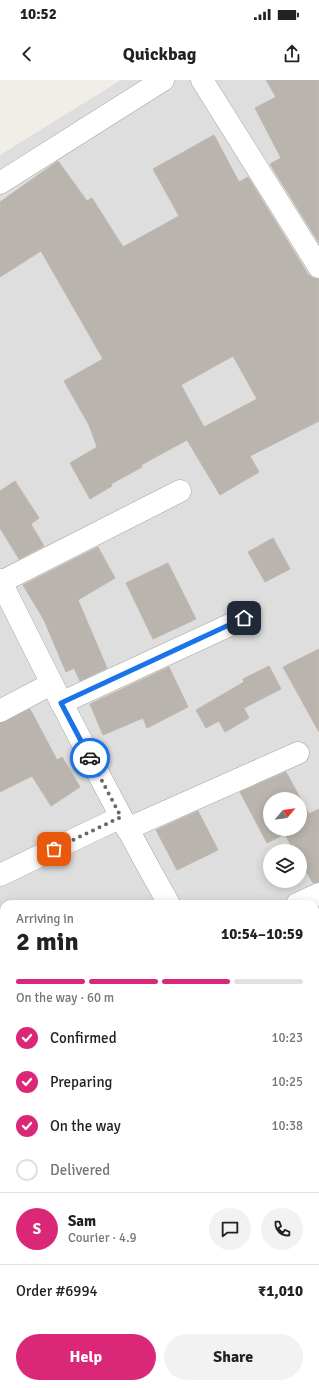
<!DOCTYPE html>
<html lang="en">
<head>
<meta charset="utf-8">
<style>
	body { margin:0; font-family:Signika,sans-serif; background:#f2f2f2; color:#222; height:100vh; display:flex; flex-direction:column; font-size:15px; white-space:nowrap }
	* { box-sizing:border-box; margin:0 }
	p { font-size:13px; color:#767676 }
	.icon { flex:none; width:22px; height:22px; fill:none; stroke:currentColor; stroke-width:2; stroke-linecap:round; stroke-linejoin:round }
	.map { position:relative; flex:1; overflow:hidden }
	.panel { position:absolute; left:0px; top:820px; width:319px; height:488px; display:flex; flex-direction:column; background:#fff; border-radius:12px 12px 0 0; box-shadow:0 2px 10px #0003 }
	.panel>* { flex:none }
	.needle { width:26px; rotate:61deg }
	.buttons { position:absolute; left:263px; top:712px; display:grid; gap:8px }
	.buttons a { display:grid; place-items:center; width:44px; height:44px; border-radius:50%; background:#fff; box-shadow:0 2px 10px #0003; font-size:20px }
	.pin { position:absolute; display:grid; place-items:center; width:34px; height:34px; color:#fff; margin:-17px; border-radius:8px; box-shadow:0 2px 6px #0006 }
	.courier { position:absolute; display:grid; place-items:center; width:40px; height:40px; margin:-20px; border:3px solid #1a73e8; border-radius:50%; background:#fff; color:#222; box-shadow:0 1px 5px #0007 }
	.summary em { font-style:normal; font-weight:800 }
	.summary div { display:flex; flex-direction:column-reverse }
	.summary { display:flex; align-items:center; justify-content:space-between; height:68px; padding:0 16px }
	h1 { font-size:26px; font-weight:800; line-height:30px }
	.bar { display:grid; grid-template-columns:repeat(4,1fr); gap:6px 4px; align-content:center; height:48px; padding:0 16px }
	.bar i { height:5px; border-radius:3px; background:#e0e0e0 }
	.bar .active { background:#db2777 }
	.bar p { grid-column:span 4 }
	.line { display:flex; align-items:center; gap:10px; padding:0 16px; border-top:1px solid #e0e0e0 }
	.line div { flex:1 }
	.round { display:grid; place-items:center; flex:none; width:42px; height:42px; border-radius:21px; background:#f2f2f2 }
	ol { padding:0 16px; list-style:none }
	li { display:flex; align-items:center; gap:12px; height:44px }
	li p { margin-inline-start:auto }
	li .icon { padding:4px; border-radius:50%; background:#db2777; color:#fff; stroke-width:4 }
	li:last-child { color:#767676 }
	li i { width:22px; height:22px; border:2px solid #e0e0e0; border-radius:50% }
	.action { display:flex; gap:8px; margin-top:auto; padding:8px 16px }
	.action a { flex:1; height:46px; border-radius:24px; background:#db2777; color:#fff; font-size:16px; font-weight:800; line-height:46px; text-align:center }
	.action a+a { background:#f2f2f2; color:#222 }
	.status { display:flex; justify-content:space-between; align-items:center; height:28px; padding:0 20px; background:#fff; direction:ltr }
	.status svg { height:11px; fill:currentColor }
	header { display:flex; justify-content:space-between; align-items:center; height:52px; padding:0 16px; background:#fff; font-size:18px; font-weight:800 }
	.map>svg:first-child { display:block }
	.residential { fill:#dfdede; fill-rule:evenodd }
	.building { fill:#bab4ae; stroke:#c2b6ab; fill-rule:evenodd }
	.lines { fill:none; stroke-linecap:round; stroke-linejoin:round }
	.minor-casing { stroke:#a5a5a5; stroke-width:23 }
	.minor { stroke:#fff; stroke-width:22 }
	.done { stroke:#6a6967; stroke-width:4; stroke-dasharray:0 7.2 }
	.route { stroke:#1a73e8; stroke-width:5 }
</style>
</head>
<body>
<div class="status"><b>10:52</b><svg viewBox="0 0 49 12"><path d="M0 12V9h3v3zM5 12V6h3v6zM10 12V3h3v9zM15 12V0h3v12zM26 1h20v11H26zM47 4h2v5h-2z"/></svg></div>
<header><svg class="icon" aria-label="back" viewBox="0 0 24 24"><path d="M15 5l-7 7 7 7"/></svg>Quickbag<svg class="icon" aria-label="share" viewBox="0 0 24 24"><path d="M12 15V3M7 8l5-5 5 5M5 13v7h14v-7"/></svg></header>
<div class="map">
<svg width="319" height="1308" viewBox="0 0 319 1308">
	<rect width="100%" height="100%" fill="#f1eee8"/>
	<path class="residential" d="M121,0H319V1308H158L157,1304H315V824H4V1175H0V75ZM270,719H300V749H270ZM270,771H300V801H270Z"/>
	<g class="building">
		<polygon points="266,0 319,0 319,163 270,84 281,78 255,28 276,17"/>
		<path d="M214,55L239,102L248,97L308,194L313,198L319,199V341L250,376L259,392L220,415L187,360L141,385L142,387L111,404L112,406L90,419L70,383L97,367L89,345L64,301L103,279L41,171L0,197V122L58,81L87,121L92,118L123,167L179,136L153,89ZM233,276L257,319L204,347L181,305Z"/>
		<polygon points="15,401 39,438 31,444 44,466 19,479 0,448 0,411"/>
		<polygon points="273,458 290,489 265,502 248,472"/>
		<polygon points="98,467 115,498 78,520 107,588 80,601 74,588 66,592 44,540 23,505"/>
		<polygon points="168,483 196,539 153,559 126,503"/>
		<polygon points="319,569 319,652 283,587"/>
		<polygon points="269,586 281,609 244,628 249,638 225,652 219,641 206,648 196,630 244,602 243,599"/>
		<polygon points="169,587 188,627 147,648 143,638 103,655 90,624"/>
		<polygon points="30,629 57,680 62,677 80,707 51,726 32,696 0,712 0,643"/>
		<path d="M286,692L309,734L319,729V802L313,803L300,781V771H294L285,754L267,763L240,712ZM270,719H300V749H270Z"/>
		<polygon points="198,731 218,770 177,790 156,750"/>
	</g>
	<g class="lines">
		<g class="minor-casing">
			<g id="minor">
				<polyline points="202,0 319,187"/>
				<polyline points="0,103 163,0"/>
				<path d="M0,500C54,609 109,718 169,824"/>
				<polyline points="1,502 180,411"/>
				<polyline points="61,623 245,538"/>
				<polyline points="0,631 51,604"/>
				<polyline points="127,749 298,673"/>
				<polyline points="0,795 121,737"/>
				<polyline points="297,824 319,814"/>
				<polyline points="0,931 4,929"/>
				<polyline points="315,977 319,974"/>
				<polyline points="315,1062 319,1060"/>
				<polyline points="0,1071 4,1080"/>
				<polyline points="315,1116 319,1124"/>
				<polyline points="0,1151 4,1150"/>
				<polyline points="153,1304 154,1308"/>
				<polyline points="235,1304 237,1308"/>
			</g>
		</g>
		<use href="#minor" class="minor"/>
	</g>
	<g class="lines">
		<polyline class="done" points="54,769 121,737 90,678"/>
		<polyline class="route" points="90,678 61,623 244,538"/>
	</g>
</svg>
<div class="buttons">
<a><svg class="needle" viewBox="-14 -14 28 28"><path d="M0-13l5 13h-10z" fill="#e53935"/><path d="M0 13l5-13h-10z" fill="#767676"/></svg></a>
<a><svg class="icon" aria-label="layers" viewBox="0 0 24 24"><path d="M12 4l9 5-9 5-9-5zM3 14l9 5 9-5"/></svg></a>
</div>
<div class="pin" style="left:54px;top:769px;background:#ea580c"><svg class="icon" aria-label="bag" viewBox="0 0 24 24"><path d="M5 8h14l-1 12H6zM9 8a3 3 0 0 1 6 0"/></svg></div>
<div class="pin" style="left:244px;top:538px;background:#1f2937"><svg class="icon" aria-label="home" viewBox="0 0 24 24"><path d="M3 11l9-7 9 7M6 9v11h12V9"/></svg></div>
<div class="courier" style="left:90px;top:678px"><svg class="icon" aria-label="car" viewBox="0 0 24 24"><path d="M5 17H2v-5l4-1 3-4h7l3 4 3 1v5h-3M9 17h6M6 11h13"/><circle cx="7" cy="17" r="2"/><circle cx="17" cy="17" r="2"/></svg></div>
<section class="panel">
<div class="summary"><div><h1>2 min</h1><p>Arriving in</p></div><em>10:54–10:59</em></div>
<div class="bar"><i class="active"></i><i class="active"></i><i class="active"></i><i></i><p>On the way · 60 m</p></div>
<ol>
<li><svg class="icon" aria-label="check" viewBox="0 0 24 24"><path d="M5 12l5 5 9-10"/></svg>Confirmed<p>10:23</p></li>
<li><svg class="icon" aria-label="check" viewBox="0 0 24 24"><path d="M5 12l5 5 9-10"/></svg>Preparing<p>10:25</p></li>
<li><svg class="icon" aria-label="check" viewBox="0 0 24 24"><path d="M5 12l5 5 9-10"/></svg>On the way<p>10:38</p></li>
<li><i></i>Delivered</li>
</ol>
<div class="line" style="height:72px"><b class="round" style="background:#db2777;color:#fff">S</b><div><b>Sam</b><p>Courier · 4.9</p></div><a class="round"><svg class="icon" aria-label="chat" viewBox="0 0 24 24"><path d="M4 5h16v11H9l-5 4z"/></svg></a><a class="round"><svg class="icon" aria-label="phone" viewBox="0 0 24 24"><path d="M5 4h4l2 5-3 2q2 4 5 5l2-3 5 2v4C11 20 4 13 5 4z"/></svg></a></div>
<div class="line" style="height:52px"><div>Order #6994</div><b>₹1,010</b></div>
<div class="action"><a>Help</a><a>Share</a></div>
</section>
</div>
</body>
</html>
